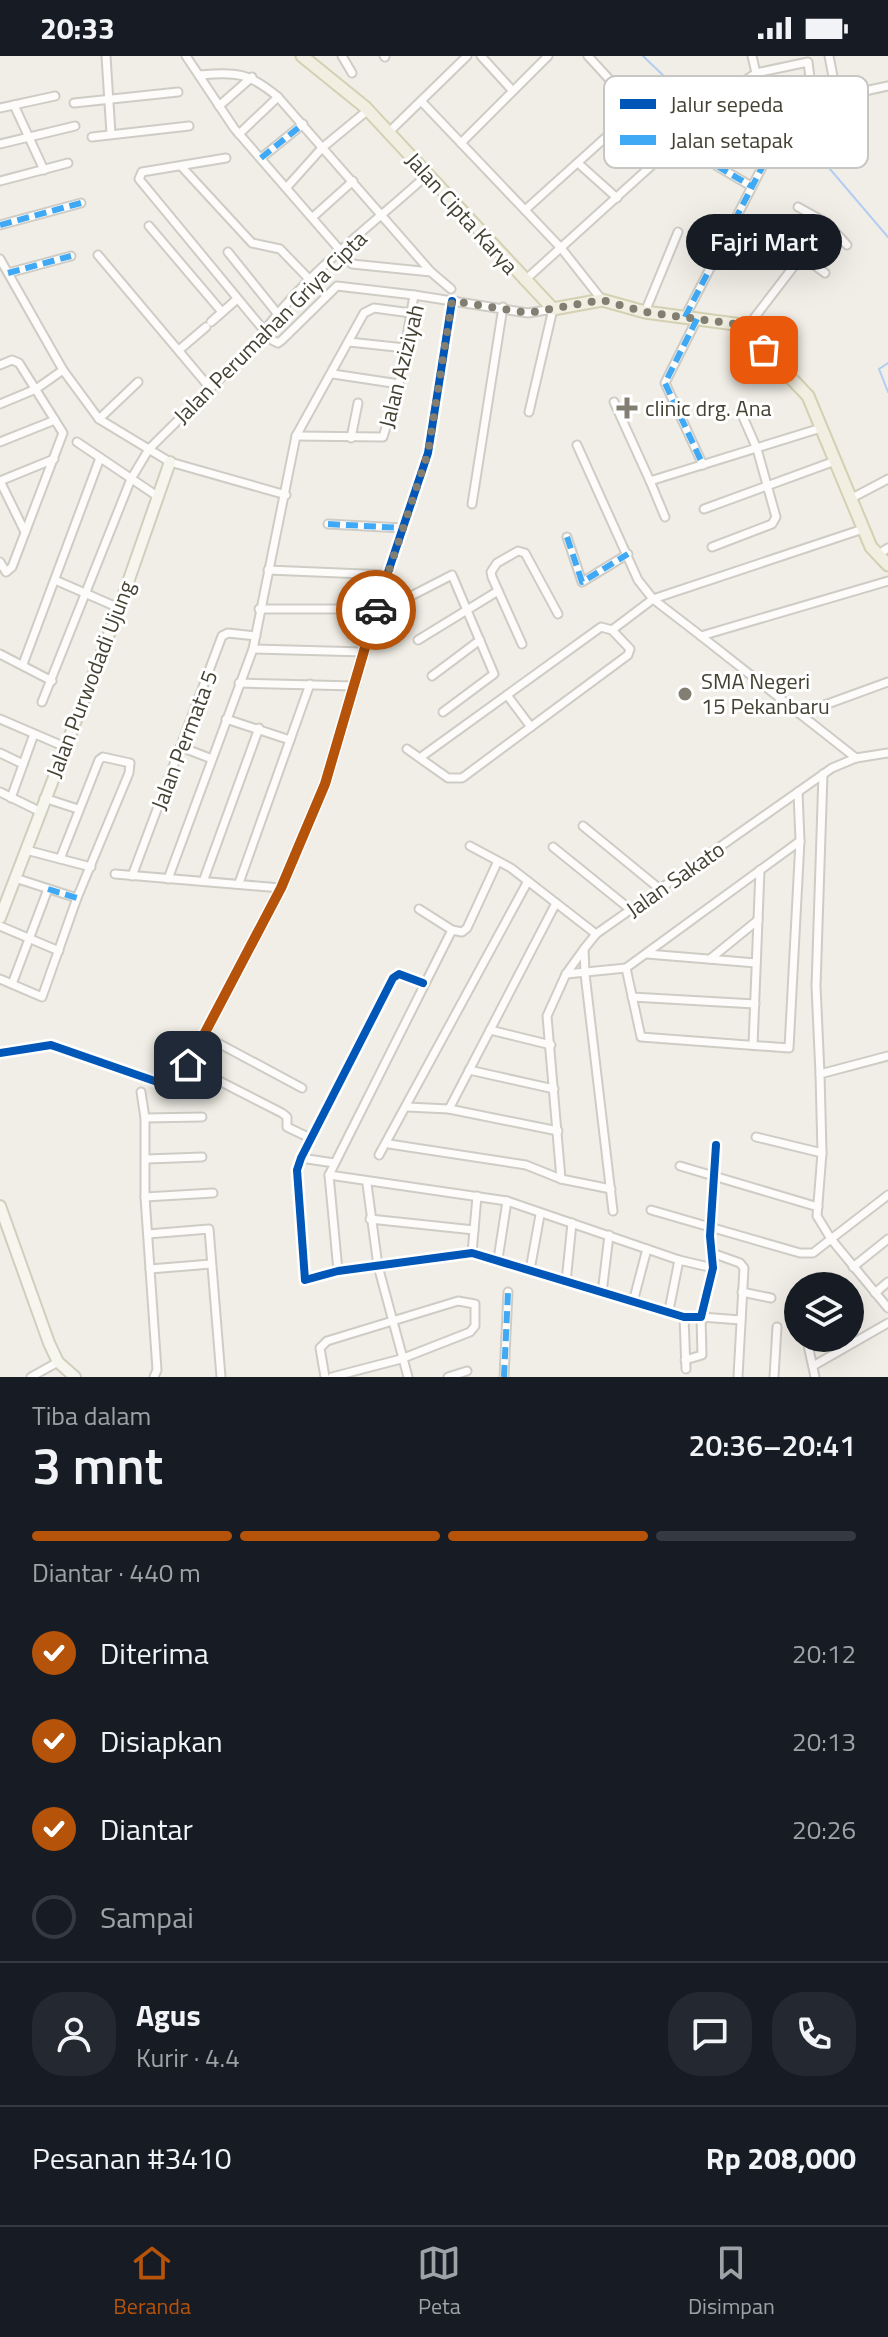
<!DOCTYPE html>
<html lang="id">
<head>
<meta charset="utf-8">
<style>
	body { margin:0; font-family:"Titillium Web",sans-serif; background:#242831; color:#f1f3f6; height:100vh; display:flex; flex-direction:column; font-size:30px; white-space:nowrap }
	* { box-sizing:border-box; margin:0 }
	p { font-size:26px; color:#9ea1a6 }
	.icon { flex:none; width:44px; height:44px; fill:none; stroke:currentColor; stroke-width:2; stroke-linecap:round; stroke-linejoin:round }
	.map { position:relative; height:1321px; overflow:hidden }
	.panel { display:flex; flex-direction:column; background:#171b24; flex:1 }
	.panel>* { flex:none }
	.controls { position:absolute; left:784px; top:1216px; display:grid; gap:16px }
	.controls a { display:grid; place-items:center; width:80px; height:80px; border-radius:50%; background:#171b24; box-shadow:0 8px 32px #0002; font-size:40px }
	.pin { position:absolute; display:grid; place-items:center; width:68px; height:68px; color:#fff; margin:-34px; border-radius:16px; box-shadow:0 4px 12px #0006 }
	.courier { position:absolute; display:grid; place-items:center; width:80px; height:80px; margin:-40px; border:6px solid #b45309; border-radius:50%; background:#fff; color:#222; box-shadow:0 2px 10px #0007 }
	.bubble { position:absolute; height:56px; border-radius:28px; background:#171b24; box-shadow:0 8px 32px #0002; font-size:26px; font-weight:600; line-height:56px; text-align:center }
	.summary em { font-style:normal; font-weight:600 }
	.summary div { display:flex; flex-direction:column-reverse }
	.summary { display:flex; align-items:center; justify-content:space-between; height:136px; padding:0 32px }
	h1 { font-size:52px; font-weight:600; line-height:60px }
	.bar { display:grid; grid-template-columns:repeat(4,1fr); gap:12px 8px; align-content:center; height:96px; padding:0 32px }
	.bar i { height:10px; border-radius:6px; background:#363941 }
	.bar .active { background:#b45309 }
	.bar p { grid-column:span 4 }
	.line { display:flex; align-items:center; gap:20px; padding:0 32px; border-top:2px solid #363941 }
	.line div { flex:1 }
	.round { display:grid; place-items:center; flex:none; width:84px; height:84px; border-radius:32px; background:#242831 }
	ol { padding:0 32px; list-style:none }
	li { display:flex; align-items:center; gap:24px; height:88px }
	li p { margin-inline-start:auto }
	li .icon { padding:8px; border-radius:50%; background:#b45309; color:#fff; stroke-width:4 }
	li:last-child { color:#9ea1a6 }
	li i { width:44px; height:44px; border:4px solid #363941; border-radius:50% }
	.status { display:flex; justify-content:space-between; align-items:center; height:56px; padding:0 40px; background:#171b24; direction:ltr }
	.status svg { height:22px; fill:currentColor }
	.tab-bar { display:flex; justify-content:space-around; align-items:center; height:112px; border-top:2px solid #363941; background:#171b24; font-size:22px; color:#9ea1a6 }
	.tab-bar a { display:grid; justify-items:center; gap:4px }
	.tab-bar .active { color:#b45309 }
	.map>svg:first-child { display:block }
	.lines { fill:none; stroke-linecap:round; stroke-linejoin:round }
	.stream { stroke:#b3cdf2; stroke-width:2 }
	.street-casing { stroke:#ceccc4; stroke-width:11 }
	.secondary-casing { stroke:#d0cebd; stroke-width:14 }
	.primary-casing { stroke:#d4d0b2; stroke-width:15 }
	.street { stroke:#fdfcfb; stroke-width:7 }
	.secondary { stroke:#f6f6ee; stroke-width:10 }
	.primary { stroke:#f1efe2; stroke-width:11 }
	.quiet { stroke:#3fa9f5; stroke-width:6; stroke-dasharray:12 6; stroke-linecap:butt }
	.cycleway-casing { stroke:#fff; stroke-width:13 }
	.cycleway { stroke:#0057b8; stroke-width:8 }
	.done { stroke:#827e72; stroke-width:8; stroke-dasharray:0 14.4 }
	.route { stroke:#b45309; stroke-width:10 }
	.poi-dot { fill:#827e72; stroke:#fff; stroke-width:3 }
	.labels { text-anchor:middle; stroke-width:6; stroke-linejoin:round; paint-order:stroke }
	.street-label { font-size:22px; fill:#464233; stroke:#fff }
	.poi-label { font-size:22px; fill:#464233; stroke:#fff; text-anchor:start }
	.key { fill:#fff; stroke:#c8c6c2; stroke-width:2 }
	.key-label { font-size:22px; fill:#464233 }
</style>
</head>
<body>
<div class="status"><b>20:33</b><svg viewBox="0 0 49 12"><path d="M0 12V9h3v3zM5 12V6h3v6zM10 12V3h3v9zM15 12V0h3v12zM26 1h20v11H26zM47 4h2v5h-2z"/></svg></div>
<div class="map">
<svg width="888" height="1321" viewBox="0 0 888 1321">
	<rect width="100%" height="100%" fill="#f0eee6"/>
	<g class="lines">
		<g class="stream">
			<polyline points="643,0 695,50 709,53"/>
			<polyline points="715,56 740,80 780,80 818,99 888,181"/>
			<polyline points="888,307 879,313 888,336"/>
		</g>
		<g class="street-casing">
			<g id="street">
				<polyline points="106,0 111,78"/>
				<polyline points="186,0 234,72 352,208 431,216 451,233"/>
				<polyline points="342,0 352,17"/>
				<polyline points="384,0 385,1"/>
				<polyline points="481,0 511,33"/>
				<polyline points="588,0 672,92"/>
				<polyline points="752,0 756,17"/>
				<polyline points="829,0 837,41 888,30"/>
				<path d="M199,19C237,16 248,16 278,41L431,216"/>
				<polyline points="815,41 837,41"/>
				<polyline points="422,46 561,192 602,244"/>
				<polyline points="74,47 178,36"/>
				<polyline points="14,49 44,114"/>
				<polyline points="219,50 252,21"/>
				<polyline points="0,52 55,40"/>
				<polyline points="389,76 467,0"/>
				<polyline points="239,78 278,41"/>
				<polyline points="92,81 189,70"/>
				<polyline points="461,87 548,0"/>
				<polyline points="0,88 75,70"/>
				<polyline points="226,102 142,116 139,123 272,284 278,287 282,284 337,230 414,239"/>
				<polyline points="261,102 303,68"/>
				<polyline points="578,107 617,142"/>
				<polyline points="181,110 252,187 280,193 310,224"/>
				<polyline points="717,110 751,130"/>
				<polyline points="0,125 68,107"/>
				<polyline points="287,131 322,92 368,54"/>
				<polyline points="798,151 827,167 847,189"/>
				<polyline points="525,154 666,27"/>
				<polyline points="314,160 353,125"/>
				<polyline points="0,169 81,147"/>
				<polyline points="149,170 222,256"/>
				<polyline points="764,172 825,217"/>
				<polyline points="228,196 277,257"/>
				<polyline points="98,199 210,332"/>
				<polyline points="0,203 63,314 99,363 170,406 286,439"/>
				<polyline points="8,217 71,200"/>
				<polyline points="524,225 746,24 756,17 808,6 816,72"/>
				<polyline points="645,256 678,176"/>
				<polyline points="685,261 774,88"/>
				<polyline points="697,263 665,327 703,409"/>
				<polyline points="211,266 236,244"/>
				<polyline points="745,274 827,167"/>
				<polyline points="349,286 405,292"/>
				<polyline points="179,294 206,271"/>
				<polyline points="0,309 12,304 19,307 63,377 12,511 6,516 0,506"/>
				<polyline points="333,318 399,328"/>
				<polyline points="614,346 650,425 821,372"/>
				<polyline points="0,348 36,333 63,314"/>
				<polyline points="99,363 138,326"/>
				<polyline points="296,380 383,381 399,328 414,239 528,257 553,253 529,356"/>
				<polyline points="351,382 358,347"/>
				<polyline points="0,386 55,364"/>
				<polyline points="77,386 157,440"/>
				<polyline points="577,389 638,524 653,543 701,580 888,525"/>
				<polyline points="0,425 54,403"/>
				<polyline points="0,425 25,476"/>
				<polyline points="650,425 665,461"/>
				<polyline points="850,443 888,423"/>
				<polyline points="472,448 503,251"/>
				<polyline points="704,453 835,405"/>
				<polyline points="328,468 402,472"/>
				<polyline points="567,481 582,526 628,498"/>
				<polyline points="712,491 772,468 776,461 757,393 740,354"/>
				<polyline points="877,499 888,492"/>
				<polyline points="268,514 387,519"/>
				<polyline points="55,524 119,552"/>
				<polyline points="383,532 411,540 452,519 494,618 443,656"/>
				<polyline points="259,553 377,553"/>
				<polyline points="701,580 856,702"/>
				<polyline points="418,584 498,535"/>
				<polyline points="522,588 492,521 491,516 497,507 518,495 525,497 558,558"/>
				<polyline points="253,593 365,596"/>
				<polyline points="0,598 52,625"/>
				<polyline points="23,608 100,402"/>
				<polyline points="432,620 480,584"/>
				<polyline points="239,627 355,630"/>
				<polyline points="507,639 531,671"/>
				<path d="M42,646L131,423L149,393L255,288C299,222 369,172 427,119"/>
				<polyline points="800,658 888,626"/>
				<polyline points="0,663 63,690"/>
				<polyline points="226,663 290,684"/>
				<polyline points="181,691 212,703"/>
				<polyline points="407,693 448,722 462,722 628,599 630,593 612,574"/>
				<polyline points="0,697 23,708"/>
				<polyline points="421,701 601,571 612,574 653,543 863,473"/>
				<polyline points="0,736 39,755"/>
				<polyline points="11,742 34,678"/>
				<polyline points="44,742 78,753"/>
				<polyline points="583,770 661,834"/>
				<polyline points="470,790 511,812 596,878 832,712 856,702 888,697"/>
				<polyline points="553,791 631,854"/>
				<polyline points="26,794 91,811"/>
				<polyline points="115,818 281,832"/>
				<polyline points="132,820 222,580 228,577 256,580"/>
				<polyline points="15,822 77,842"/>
				<polyline points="168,823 253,593 296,380 364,257 374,252 411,257"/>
				<polyline points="204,823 259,672"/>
				<polyline points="239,827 310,628"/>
				<polyline points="419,853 452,874"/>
				<polyline points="0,870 59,895"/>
				<polyline points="596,878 584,893 585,918 613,1155"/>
				<polyline points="647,898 756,907"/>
				<polyline points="710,903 758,864"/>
				<polyline points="626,912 641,981 789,992 800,785 798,736"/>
				<polyline points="566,918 626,912 800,785"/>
				<polyline points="0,923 42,941 77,842 129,717 130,707 103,701 99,704 60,803"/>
				<polyline points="423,927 399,918 393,922 301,1102 297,1114 305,1224 338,1215 472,1197 684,1261 701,1261 713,1212 710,1180 716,1089"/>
				<polyline points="12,928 48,833"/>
				<polyline points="632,941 755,948"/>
				<polyline points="490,974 551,989"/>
				<polyline points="203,979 302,1032"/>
				<polyline points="753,989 760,814"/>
				<polyline points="0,997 51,989 169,1030 177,1029 281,832 325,728 380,540 428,397 452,245"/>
				<polyline points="188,1009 282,1057 287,1061 287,1071 310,1082"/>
				<polyline points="469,1014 554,1033"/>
				<polyline points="820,1018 816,930 823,718"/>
				<polyline points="141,1036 145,1062"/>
				<polyline points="407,1051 449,1053 558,1075"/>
				<polyline points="449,1053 556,847"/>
				<polyline points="756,1081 822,1097"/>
				<polyline points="389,1088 526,1109 561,1123 611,1133"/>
				<polyline points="379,1099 528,825"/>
				<polyline points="301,1102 334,1107"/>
				<polyline points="147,1103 202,1101"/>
				<polyline points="680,1110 818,1151"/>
				<polyline points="329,1119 507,1145"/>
				<polyline points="561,1123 547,960 566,918 584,893"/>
				<polyline points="367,1128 378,1210 408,1321"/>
				<polyline points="888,1139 831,1183 888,1252"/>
				<polyline points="145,1141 213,1137"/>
				<polyline points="651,1154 800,1197 813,1197 831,1183 817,1160 822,1097 820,1018 888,1000"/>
				<polyline points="370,1163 474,1174"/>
				<polyline points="148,1178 209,1173 221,1321"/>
				<polyline points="472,1197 477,1140"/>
				<polyline points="712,1197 740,1207 744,1212 738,1321"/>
				<polyline points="498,1203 507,1145 679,1204 713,1212"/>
				<polyline points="853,1211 888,1183"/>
				<polyline points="150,1213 211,1208"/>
				<polyline points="530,1214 540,1159"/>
				<polyline points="338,1215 329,1119 452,874 462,876 467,872 497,807"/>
				<polyline points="566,1226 572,1167"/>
				<polyline points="742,1236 771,1242"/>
				<polyline points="602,1237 609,1179"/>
				<polyline points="875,1237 888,1226"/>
				<polyline points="633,1246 647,1193"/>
				<polyline points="669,1254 679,1204"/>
				<polyline points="684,1261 686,1313"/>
				<polyline points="808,1289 815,1321"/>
				<polyline points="685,1304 702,1299 701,1261 741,1264"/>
				<polyline points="813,1310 888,1267"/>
				<polyline points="31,1321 58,1306"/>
				<polyline points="154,1321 157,1314 145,1141 145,1062 202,1061"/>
				<polyline points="325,1321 320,1292 327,1285 458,1245 475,1248 475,1270 470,1276 401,1303 332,1321"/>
				<polyline points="448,1321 467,1315"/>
				<polyline points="504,1321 508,1236"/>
				<polyline points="774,1321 777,1271"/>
			</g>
		</g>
		<g class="secondary-casing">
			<g id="secondary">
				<polyline points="0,862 119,552 170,406"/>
				<polyline points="0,1150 49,1287 58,1306 75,1321"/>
			</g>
		</g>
		<g class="primary-casing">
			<polyline id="primary" points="302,0 365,51 553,253 602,244 645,256 735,268 745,274 808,340 871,491 888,509"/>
		</g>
		<use href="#street" class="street"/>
		<use href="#secondary" class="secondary"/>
		<use href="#primary" class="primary"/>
		<g class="quiet">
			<polyline points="261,102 303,68"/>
			<polyline points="717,110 751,130"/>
			<polyline points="0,169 81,147"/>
			<polyline points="8,217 71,200"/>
			<polyline points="685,261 774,88"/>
			<polyline points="697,263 665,327 703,409"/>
			<polyline points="328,468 402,472"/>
			<polyline points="567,481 582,526 628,498"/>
			<polyline points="48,833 77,842"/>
			<polyline points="504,1321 508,1236"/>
		</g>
		<g class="cycleway-casing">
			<g id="cycleway">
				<polyline points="423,927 399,918 393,922 301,1102 297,1114 305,1224 338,1215 472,1197 684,1261 701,1261 713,1212 710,1180 716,1089"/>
				<polyline points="0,997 51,989 169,1030 177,1029 281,832 325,728 380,540 428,397 452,245"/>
			</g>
		</g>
		<use href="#cycleway" class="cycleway"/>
	</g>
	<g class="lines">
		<polyline class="done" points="376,554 428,397 452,245 528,257 602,244 645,256 735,268 764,294"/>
		<polyline class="route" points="188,1009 281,832 325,728 376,554"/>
	</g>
	<g class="poi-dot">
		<path d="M623 340h8v8h8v8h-8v8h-8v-8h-8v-8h8z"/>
		<circle cx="685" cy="638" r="8"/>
	</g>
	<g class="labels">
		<g class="street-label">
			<text transform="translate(462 157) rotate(48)" y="8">Jalan Cipta Karya</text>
			<text transform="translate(270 271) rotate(-45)" y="8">Jalan Perumahan Griya Cipta</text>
			<text transform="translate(401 310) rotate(-76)" y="8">Jalan Aziziyah</text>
			<text transform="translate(90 623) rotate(-69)" y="8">Jalan Purwodadi Ujung</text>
			<text transform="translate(184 684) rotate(-69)" y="8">Jalan Permata 5</text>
			<text transform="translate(675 823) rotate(-35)" y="8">Jalan Sakato</text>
		</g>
		<g class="poi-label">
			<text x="645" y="360">clinic drg. Ana</text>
			<text x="701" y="633">SMA Negeri<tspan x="701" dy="25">15 Pekanbaru</tspan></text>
		</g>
	</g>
	<rect x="604" y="20" width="264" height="92" rx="12" class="key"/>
	<rect x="620" y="43" width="36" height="10" fill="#0057b8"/>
	<rect x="620" y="79" width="36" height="10" fill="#3fa9f5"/>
	<g class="key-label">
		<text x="670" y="56">Jalur sepeda</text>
		<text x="670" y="92">Jalan setapak</text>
	</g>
</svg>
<div class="controls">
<a><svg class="icon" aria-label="layers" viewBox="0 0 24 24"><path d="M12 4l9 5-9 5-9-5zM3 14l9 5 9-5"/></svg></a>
</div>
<div class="pin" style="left:764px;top:294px;background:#ea580c"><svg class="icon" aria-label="bag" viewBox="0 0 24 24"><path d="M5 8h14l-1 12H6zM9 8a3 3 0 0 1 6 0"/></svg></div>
<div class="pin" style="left:188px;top:1009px;background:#1f2937"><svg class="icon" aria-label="home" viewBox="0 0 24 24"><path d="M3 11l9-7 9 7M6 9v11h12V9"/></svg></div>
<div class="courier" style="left:376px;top:554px"><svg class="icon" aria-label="car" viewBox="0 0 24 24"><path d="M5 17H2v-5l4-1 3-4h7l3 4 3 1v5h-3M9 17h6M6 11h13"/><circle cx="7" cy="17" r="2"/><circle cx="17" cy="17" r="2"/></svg></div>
<div class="bubble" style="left:686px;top:158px;width:156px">Fajri Mart</div>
</div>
<section class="panel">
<div class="summary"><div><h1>3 mnt</h1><p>Tiba dalam</p></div><em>20:36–20:41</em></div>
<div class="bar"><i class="active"></i><i class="active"></i><i class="active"></i><i></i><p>Diantar · 440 m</p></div>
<ol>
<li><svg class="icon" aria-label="check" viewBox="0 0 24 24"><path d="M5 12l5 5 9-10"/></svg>Diterima<p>20:12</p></li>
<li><svg class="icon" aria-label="check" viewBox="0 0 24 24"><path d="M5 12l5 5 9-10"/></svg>Disiapkan<p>20:13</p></li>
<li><svg class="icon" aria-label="check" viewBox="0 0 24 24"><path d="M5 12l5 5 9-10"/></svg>Diantar<p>20:26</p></li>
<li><i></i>Sampai</li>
</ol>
<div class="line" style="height:144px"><a class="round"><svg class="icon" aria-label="person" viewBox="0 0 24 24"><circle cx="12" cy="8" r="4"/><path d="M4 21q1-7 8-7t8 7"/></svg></a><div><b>Agus</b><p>Kurir · 4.4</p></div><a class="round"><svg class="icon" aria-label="chat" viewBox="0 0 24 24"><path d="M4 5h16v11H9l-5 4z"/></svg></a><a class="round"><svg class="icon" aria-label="phone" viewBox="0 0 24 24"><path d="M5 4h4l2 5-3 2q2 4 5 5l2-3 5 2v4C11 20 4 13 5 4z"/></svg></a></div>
<div class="line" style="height:104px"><div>Pesanan #3410</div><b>Rp 208,000</b></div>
</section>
<nav class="tab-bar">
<a class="active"><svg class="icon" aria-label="home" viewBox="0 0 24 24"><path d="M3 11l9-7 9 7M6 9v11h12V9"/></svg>Beranda</a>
<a><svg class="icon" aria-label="map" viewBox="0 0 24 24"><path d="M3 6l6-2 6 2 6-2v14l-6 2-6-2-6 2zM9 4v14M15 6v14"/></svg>Peta</a>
<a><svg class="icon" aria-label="saved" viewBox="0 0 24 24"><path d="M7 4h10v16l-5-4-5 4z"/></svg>Disimpan</a>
</nav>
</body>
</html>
